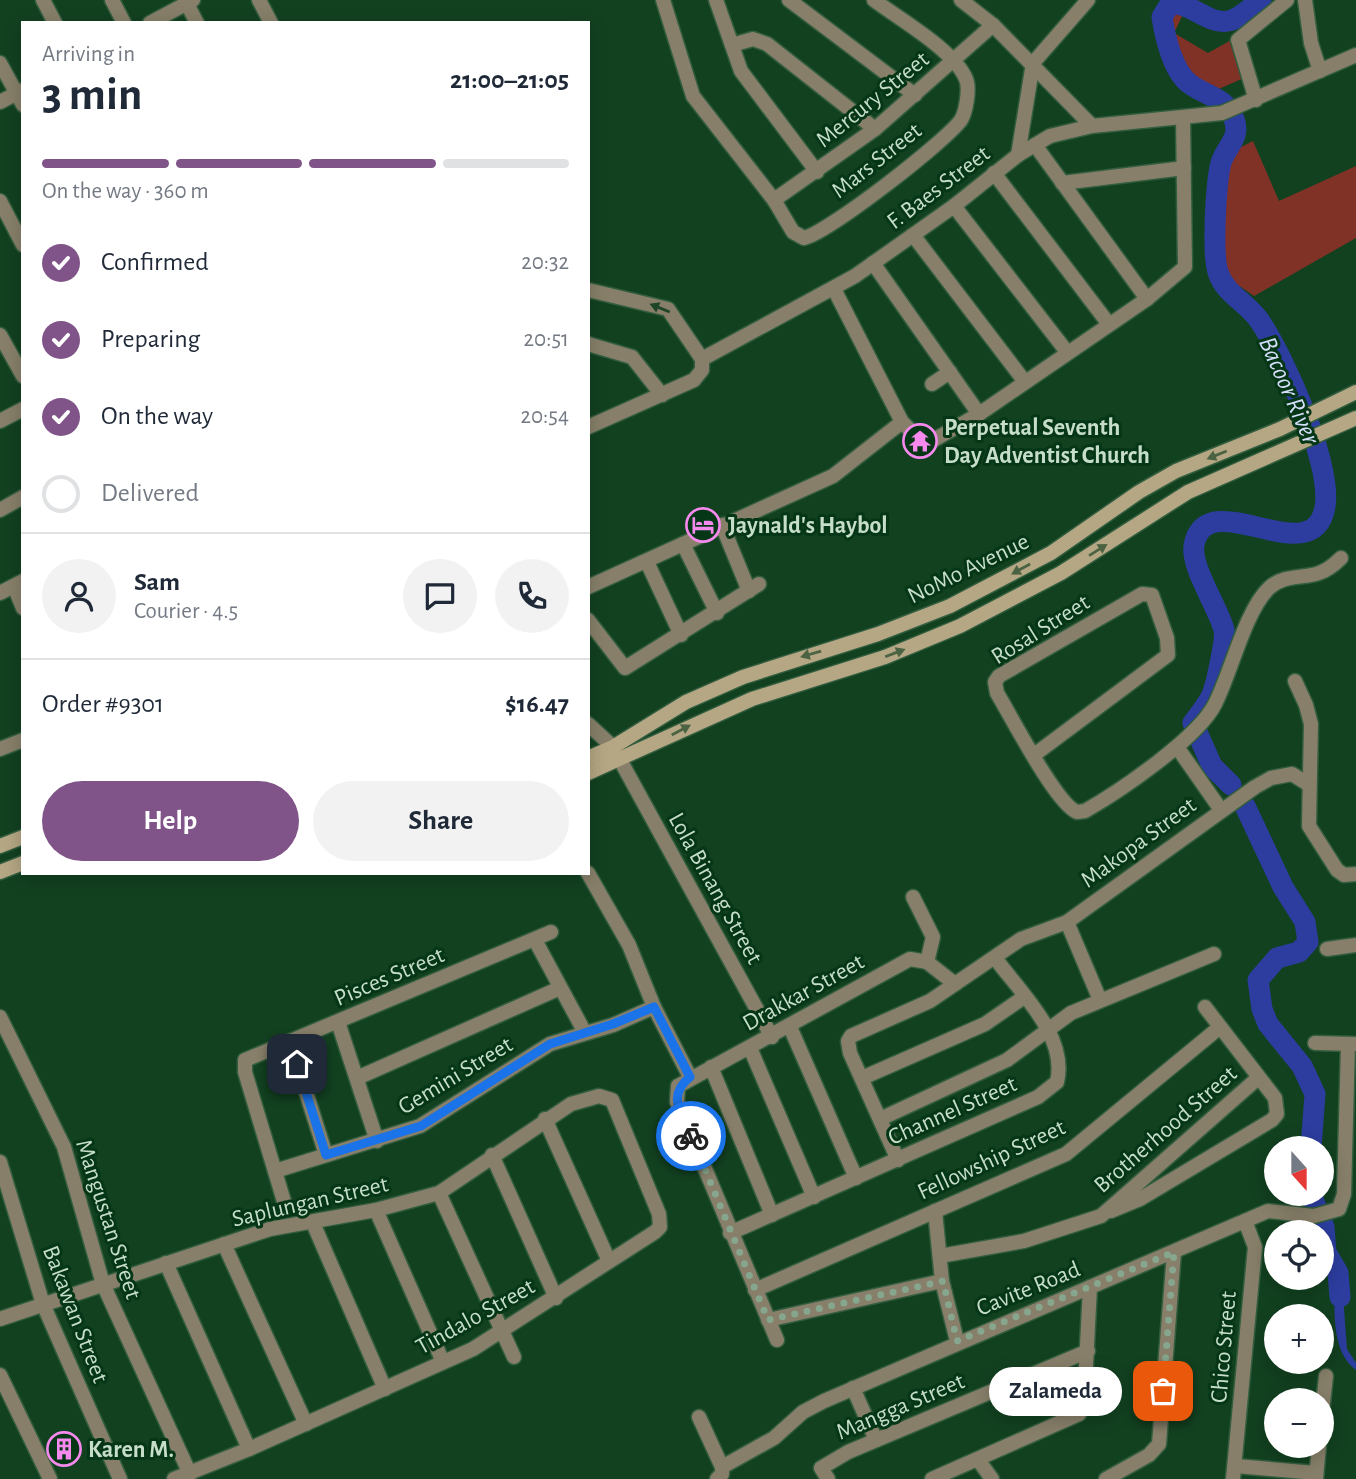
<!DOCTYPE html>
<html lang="en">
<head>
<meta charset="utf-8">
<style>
	body { margin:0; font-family:"Alegreya Sans",sans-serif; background:#f2f2f3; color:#1f2937; height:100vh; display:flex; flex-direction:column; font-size:26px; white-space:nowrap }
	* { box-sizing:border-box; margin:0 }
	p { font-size:23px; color:#747a83 }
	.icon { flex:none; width:38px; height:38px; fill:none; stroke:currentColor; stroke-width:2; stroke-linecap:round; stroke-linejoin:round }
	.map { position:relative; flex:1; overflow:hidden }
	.panel { position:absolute; left:21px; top:21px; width:569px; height:854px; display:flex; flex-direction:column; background:#fff; border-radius:0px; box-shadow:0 4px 18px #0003 }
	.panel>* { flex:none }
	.needle { width:46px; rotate:159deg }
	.fabs { position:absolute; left:1264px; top:1136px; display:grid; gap:14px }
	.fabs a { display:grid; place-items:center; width:70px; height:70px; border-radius:50%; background:#fff; box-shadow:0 4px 18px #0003; font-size:35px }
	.pin { position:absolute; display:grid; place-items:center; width:60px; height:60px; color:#fff; margin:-30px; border-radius:14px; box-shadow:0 4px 10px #0006 }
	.courier { position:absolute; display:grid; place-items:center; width:70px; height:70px; margin:-35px; border:5px solid #1a73e8; border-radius:50%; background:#fff; color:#222; box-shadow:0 2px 9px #0007 }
	.bubble { position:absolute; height:49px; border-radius:24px; background:#fff; box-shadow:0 4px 18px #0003; font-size:23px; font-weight:700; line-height:49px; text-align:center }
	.headline em { font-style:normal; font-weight:700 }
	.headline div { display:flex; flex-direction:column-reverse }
	.headline { display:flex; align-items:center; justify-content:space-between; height:119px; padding:0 21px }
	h1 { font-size:46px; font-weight:700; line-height:52px }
	.bar { display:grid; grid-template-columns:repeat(4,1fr); gap:10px 7px; align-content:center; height:84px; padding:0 21px }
	.bar i { height:9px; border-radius:5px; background:#e0e1e3 }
	.bar .on { background:#805489 }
	.bar p { grid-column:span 4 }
	.line { display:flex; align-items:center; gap:18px; padding:0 21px; border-top:2px solid #e0e1e3 }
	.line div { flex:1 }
	.round { display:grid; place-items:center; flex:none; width:74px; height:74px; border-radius:37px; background:#f2f2f3 }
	ol { padding:0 21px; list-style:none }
	li { display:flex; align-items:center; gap:21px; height:77px }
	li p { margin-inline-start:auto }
	li .icon { padding:7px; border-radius:50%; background:#805489; color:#fff; stroke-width:4 }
	li:last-child { color:#747a83 }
	li i { width:38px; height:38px; border:4px solid #e0e1e3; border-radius:50% }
	.action { display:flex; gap:14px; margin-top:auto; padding:14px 21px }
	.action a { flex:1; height:80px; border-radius:42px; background:#805489; color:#fff; font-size:28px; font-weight:700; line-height:80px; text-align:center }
	.action a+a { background:#f2f2f3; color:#1f2937 }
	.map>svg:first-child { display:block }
	.green { fill:#813227 }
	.water { fill:#2c3d9f }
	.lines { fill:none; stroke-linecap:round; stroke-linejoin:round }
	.river { stroke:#2c3d9f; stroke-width:21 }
	.street-casing { stroke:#325d3e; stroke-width:17 }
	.secondary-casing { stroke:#325d3e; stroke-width:17 }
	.street { stroke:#877f69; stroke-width:14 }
	.secondary { stroke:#b5a784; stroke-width:14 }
	.oneway { fill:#1f4527 }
	.oneway2 { fill:#4b6342 }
	.done { stroke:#86a68e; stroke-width:7; stroke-dasharray:0 12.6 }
	.route { stroke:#1a73e8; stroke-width:9 }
	.labels { text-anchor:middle; stroke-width:6; stroke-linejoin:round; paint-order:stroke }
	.street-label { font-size:24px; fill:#c5ddc9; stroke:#053616 }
	.poi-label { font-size:24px; font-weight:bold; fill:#c5ddc9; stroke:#053616; text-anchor:start }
	.water-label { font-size:26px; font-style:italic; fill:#d4def8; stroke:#053616 }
</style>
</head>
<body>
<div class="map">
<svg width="1356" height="1479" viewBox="0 0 1356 1479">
	<rect width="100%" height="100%" fill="#124120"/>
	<g class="green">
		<polygon points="1174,6 1185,10 1174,33 1208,53 1233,39 1244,78 1214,91 1189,78 1167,23 1166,16"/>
		<polygon points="1253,141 1279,201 1356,166 1356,238 1254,296 1225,276 1222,269 1227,164 1231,152"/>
	</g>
	<path class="water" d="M1341,1269L1347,1349L1356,1363V1370C1328,1349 1336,1302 1334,1270Z"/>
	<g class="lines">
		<g class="river">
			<path d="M1231,785L1212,766L1193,723C1199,715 1206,706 1211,697C1216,687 1226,639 1224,630C1218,606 1187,563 1195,541C1212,485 1313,574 1325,507C1332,464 1284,356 1259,320C1247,303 1224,293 1218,272C1212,254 1216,187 1220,167C1223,148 1242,140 1234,119C1225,96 1207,97 1190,84C1173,72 1165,37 1162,17L1170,4C1189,0 1207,25 1228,21C1240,19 1251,7 1261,0"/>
			<polyline points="1245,806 1283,887 1305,922 1308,942 1299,952 1277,958 1258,980 1262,1009 1268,1024 1302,1066 1315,1094 1311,1148"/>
			<polyline points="1311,1194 1324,1227 1326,1252 1338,1273 1340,1297"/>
		</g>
		<g class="street-casing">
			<g id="street">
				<polyline points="43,0 55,23"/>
				<polyline points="112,0 124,23"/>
				<polyline points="185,0 197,23"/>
				<polyline points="259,0 271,23"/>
				<path d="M663,0L693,96L774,200L793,232L804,238C829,232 945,142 961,120C966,112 970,88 966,79C954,50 899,19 874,0"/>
				<polyline points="716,0 741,71 817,172"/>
				<polyline points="789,0 915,95"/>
				<polyline points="961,0 993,25 1092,126"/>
				<polyline points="1305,0 1311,43 1320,71"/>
				<polyline points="150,23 193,0"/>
				<polyline points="732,45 753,39 767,44 875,129"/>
				<polyline points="0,63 23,105"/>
				<polyline points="1256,100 1238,40 1287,0"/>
				<polyline points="0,102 23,90"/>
				<polyline points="1018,155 1033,63 1088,0"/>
				<polyline points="994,173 1108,323"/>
				<polyline points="1062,183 1184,168"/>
				<polyline points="774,200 875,129 993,25"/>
				<polyline points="0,201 23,245"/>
				<polyline points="954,206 1067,352"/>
				<polyline points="913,235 1025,382"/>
				<polyline points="873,263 979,414"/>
				<polyline points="834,289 902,422 925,445 979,414 1147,299 1035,145"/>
				<polyline points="588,290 668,309 702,359"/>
				<polyline points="1147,299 1185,267 1183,117"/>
				<polyline points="0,335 23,376"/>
				<polyline points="588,344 632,357 662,395"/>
				<polyline points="702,359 855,276 954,206 1018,155 1050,136 1092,126 1222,113 1356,55"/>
				<polyline points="932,384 950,372"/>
				<polyline points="0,421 23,409"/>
				<polyline points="588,427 694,380 702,370 702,359"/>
				<polyline points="0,510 23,497"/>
				<polyline points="722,525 749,591"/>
				<polyline points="683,544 717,613"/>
				<polyline points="647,562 681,635"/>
				<polyline points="14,586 23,608"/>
				<polyline points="588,587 833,476 902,422"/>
				<polyline points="0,593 23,581"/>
				<polyline points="588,620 625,668 759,584"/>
				<polyline points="1295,681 1306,705 1311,724 1309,826 1337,870 1344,875 1356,874"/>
				<polyline points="588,724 613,747 772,1037"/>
				<polyline points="1177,747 1221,810"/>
				<polyline points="0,749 23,740"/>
				<path d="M1034,755L1168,655L1167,638L1152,595L1142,594L999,676L995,682L997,693C1011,716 1056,804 1077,812L1085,811C1120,791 1198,738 1215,704C1231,673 1245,611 1269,588C1284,574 1302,579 1319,573C1328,570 1335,564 1341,558"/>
				<polyline points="588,873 629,945 654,1007 690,1077"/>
				<polyline points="913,897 933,937 927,962"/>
				<polyline points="1067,922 1100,1000"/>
				<polyline points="535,940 584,1031"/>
				<polyline points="1327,949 1356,945"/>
				<polyline points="0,1017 64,1147 103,1284 190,1474"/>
				<polyline points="338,1022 377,1141"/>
				<polyline points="790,1027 856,1178"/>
				<polyline points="290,1042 326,1155"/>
				<polyline points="1315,1043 1356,1044"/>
				<polyline points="750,1048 814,1197"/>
				<polyline points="711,1067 772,1215"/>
				<polyline points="357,1078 560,988"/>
				<polyline points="862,1078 985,1024 1024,997"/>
				<polyline points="545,1119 609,1261"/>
				<polyline points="880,1119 1007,1060 1071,1013 1214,954"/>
				<polyline points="492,1155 556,1298"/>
				<polyline points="898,1160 850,1053 848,1041 851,1036 930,1001 1021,939 1067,922 1255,787 1271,778 1292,774 1308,784"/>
				<polyline points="0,1162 43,1304 120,1479"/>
				<polyline points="275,1171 420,1126 550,1044 613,1025 654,1007"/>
				<polyline points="439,1193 514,1357"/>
				<polyline points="286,1208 245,1072 245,1060 551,932"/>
				<polyline points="376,1210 443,1362"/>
				<polyline points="935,1211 942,1281 957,1341"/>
				<polyline points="1111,1211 1140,1199 1272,1120 1277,1114 1275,1098 1205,1007"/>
				<polyline points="313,1223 385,1389"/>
				<path d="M730,1233L1038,1097L1057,1082C1068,1036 1020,992 995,958"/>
				<polyline points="224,1244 306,1424"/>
				<polyline points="940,1256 1024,1241 1101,1216 1258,1078"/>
				<polyline points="166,1263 249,1449"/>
				<polyline points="755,1290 1066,1154 1220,1027"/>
				<polyline points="0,1319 270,1229 376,1210 439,1193 571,1104 599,1096 612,1100 659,1214 660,1227 655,1232 473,1349 249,1449 174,1479"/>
				<polyline points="768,1320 942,1281"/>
				<polyline points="777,1340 677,1102 678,1086 910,959 927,962 955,984"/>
				<polyline points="0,1375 50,1479"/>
				<polyline points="853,1388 876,1440"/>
				<polyline points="699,1417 722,1467 722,1474 717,1479"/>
				<polyline points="1321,1422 1326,1376"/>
				<polyline points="979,1461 992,1479"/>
				<polyline points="1236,1466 1316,1473"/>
				<polyline points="722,1467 774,1438 803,1412 824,1401 1268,1211 1314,1216 1339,1209 1344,1194 1348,1044"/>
				<polyline points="828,1479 821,1468 848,1452 1088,1351"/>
				<polyline points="932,1479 1079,1414 1084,1404 1090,1287"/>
				<polyline points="1106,1479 1149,1455 1159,1444 1174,1252"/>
				<polyline points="1233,1479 1255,1247 1245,1221"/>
				<polyline points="1316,1479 1319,1446"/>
			</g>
		</g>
		<g class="secondary-casing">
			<g id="secondary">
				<polyline points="588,758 613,747 686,702 743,677 878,634 950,606 1051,553 1139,492 1176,471 1280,429 1356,392"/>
				<polyline points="588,773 752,699 885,657 960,626 1061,573 1188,492 1356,418"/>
				<polyline points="0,846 23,837"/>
				<polyline points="0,872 23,863"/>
			</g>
		</g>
		<use href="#street" class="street"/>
		<use href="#secondary" class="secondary"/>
	</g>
	<defs><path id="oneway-solid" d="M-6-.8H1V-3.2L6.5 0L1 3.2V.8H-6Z" transform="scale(1.75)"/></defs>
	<use class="oneway" href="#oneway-solid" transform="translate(660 308) rotate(-158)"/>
	<g class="oneway2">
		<use href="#oneway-solid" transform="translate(1217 455) rotate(158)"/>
		<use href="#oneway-solid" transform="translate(1098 550) rotate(-32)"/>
		<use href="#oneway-solid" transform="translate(1021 569) rotate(151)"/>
		<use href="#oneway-solid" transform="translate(895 653) rotate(-21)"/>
		<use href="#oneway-solid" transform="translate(811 654) rotate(164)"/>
		<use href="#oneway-solid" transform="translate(681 730) rotate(-28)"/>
	</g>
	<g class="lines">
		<polyline class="done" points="691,1136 768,1320 943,1281 957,1341 1174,1252 1163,1391"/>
		<path class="route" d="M297,1064L326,1155L421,1126L550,1044L613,1024L654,1007L690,1077C666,1096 682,1113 691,1136"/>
	</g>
	<defs>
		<g id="temple-ring" transform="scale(1.75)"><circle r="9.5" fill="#053616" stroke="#f689ed" stroke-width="1.5"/><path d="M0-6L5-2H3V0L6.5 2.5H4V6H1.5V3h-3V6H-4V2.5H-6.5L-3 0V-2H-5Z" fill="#f689ed"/></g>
		<g id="hotel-ring" transform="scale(1.75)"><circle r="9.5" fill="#053616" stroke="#f689ed" stroke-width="1.5"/><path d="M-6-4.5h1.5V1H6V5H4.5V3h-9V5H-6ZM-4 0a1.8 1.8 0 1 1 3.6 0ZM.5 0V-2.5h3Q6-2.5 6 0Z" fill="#f689ed"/></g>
		<g id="building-ring" transform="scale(1.75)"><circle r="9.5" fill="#053616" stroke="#f689ed" stroke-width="1.5"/><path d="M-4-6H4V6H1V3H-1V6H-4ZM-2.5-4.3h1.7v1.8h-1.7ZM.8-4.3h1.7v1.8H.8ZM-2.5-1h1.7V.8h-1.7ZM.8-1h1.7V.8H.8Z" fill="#f689ed"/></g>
	</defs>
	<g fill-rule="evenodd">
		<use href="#temple-ring" x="920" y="441"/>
		<use href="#hotel-ring" x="703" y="525"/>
		<use href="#building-ring" x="64" y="1449"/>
	</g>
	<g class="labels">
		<g class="street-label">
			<text transform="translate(872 99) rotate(-39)" y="8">Mercury Street</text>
			<text transform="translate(876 160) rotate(-38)" y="8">Mars Street</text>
			<text transform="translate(938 187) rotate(-37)" y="8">F. Baes Street</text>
			<text transform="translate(968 568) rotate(-26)" y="8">NoMo Avenue</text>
			<text transform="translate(1040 629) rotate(-32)" y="8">Rosal Street</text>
			<text transform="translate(1138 842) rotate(-36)" y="8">Makopa Street</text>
			<text transform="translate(716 888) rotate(61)" y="8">Lola Binang Street</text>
			<text transform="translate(389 976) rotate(-23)" y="8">Pisces Street</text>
			<text transform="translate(803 992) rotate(-29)" y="8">Drakkar Street</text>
			<text transform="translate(455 1075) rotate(-31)" y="8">Gemini Street</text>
			<text transform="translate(952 1110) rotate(-24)" y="8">Channel Street</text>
			<text transform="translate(1165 1129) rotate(-41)" y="8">Brotherhood Street</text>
			<text transform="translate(991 1159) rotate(-25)" y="8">Fellowship Street</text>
			<text transform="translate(310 1201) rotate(-13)" y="8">Saplungan Street</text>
			<text transform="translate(109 1219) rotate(72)" y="8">Mangustan Street</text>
			<text transform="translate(1028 1288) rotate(-22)" y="8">Cavite Road</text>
			<text transform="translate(76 1314) rotate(69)" y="8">Bakawan Street</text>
			<text transform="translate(475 1316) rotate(-29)" y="8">Tindalo Street</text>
			<text transform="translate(1223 1347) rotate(-85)" y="8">Chico Street</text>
			<text transform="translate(900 1406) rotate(-23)" y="8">Mangga Street</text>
		</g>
		<g class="poi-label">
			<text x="944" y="435">Perpetual Seventh<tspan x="944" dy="28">Day Adventist Church</tspan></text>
			<text x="728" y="533">Jaynald's Haybol</text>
			<text x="88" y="1457">Karen M.</text>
		</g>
		<g class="water-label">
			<text transform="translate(1290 390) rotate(66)" y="9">Bacoor River</text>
		</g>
	</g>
</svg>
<div class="fabs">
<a><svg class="needle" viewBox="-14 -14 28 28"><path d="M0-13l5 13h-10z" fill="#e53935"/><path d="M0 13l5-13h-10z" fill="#747a83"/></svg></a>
<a><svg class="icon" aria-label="locate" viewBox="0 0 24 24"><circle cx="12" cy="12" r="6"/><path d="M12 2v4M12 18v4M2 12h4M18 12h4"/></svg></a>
<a>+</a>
<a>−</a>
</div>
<div class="pin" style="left:1163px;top:1391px;background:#ea580c"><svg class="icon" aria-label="bag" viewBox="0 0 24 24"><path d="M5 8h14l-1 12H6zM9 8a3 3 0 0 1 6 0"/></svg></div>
<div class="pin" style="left:297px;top:1064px;background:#1f2937"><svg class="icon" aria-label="home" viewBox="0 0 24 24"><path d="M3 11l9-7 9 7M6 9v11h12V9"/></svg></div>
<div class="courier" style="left:691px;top:1136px"><svg class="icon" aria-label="bike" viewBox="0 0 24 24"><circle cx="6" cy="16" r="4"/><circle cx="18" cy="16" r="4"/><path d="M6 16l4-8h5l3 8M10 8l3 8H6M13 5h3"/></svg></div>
<div class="bubble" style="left:989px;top:1367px;width:133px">Zalameda</div>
<section class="panel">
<div class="headline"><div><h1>3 min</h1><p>Arriving in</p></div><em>21:00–21:05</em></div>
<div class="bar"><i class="on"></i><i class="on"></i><i class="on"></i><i></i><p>On the way · 360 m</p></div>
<ol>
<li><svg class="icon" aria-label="check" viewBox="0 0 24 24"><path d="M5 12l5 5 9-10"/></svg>Confirmed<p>20:32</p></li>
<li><svg class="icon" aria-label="check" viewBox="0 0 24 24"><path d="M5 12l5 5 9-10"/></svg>Preparing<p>20:51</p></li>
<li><svg class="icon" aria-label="check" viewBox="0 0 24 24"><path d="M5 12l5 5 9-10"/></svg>On the way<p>20:54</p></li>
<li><i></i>Delivered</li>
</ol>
<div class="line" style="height:126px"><a class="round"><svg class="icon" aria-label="person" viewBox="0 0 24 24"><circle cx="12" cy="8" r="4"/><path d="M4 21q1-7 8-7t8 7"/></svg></a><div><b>Sam</b><p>Courier · 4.5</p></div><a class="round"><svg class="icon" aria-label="chat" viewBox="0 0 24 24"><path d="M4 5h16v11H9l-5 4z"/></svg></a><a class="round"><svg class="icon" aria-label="phone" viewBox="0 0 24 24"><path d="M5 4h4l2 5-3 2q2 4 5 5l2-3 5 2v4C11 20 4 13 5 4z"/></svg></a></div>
<div class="line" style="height:91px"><div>Order #9301</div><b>$16.47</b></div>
<div class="action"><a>Help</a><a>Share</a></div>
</section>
</div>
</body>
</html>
